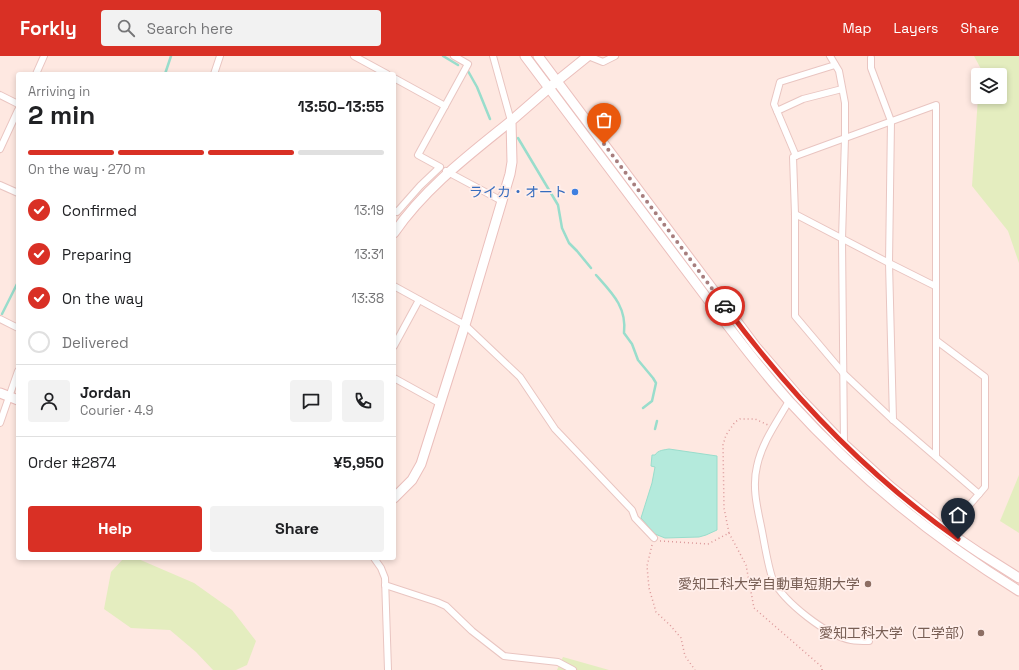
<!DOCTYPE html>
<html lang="en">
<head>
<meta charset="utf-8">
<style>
	body { margin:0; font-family:"Space Grotesk","Noto Sans JP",sans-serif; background:#f2f2f2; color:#202124; height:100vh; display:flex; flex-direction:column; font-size:15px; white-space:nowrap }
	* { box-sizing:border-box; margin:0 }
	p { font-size:13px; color:#757577 }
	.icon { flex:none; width:22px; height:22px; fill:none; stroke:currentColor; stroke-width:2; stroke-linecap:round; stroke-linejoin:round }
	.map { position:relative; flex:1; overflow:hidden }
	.panel { position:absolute; left:16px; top:16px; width:380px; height:488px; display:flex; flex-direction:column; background:#fff; border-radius:4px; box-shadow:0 2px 6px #0003 }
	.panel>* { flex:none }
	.fabs { position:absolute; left:971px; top:12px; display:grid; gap:8px }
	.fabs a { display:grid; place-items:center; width:36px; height:36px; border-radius:4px; background:#fff; box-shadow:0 2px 6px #0003; font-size:20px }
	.pin { position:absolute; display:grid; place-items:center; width:34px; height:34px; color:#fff; margin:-41px -17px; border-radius:50% 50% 50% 0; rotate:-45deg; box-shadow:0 0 4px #0007 }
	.pin .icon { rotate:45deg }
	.courier { position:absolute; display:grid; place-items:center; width:40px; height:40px; margin:-20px; border:3px solid #d93025; border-radius:50%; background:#fff; color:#222; box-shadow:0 1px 5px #0007 }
	.overview em { font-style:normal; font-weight:800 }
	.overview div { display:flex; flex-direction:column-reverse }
	.overview { display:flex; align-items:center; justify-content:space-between; height:68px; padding:0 12px }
	h1 { font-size:26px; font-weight:800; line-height:30px }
	.bar { display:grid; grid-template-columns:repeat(4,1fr); gap:6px 4px; align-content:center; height:48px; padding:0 12px }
	.bar i { height:5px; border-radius:3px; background:#e0e0e0 }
	.bar .current { background:#d93025 }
	.bar p { grid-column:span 4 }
	.line { display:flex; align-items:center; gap:10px; padding:0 12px; border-top:1px solid #e0e0e0 }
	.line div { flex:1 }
	.round { display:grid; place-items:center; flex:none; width:42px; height:42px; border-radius:4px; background:#f2f2f2 }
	ol { padding:0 12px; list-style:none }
	li { display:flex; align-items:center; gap:12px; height:44px }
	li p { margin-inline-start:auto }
	li .icon { padding:4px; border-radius:50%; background:#d93025; color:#fff; stroke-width:4 }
	li:last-child { color:#757577 }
	li i { width:22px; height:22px; border:2px solid #e0e0e0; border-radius:50% }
	.cta { display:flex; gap:8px; margin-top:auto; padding:8px 12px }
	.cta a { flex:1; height:46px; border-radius:4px; background:#d93025; color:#fff; font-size:16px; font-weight:800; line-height:46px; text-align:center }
	.cta a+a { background:#f2f2f2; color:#202124 }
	header { display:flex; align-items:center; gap:24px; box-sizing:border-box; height:56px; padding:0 20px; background:#d93025; color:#fff }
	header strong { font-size:19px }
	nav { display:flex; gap:22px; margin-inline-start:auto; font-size:14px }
	.search { width:280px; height:36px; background:#f2f2f2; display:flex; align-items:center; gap:10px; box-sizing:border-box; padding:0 14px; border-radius:4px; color:#757577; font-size:15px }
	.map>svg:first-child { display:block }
	.green { fill:#e4edbf }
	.water { fill:#b4eadc; stroke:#9dc }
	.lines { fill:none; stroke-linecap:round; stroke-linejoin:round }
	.stream { stroke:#9dc; stroke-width:2.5 }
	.street-casing { stroke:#e9c5c1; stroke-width:8 }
	.secondary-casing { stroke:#ebbfbc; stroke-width:11 }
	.path { stroke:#dc999a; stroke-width:1.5; stroke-dasharray:1 3; stroke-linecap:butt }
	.street { stroke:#fff; stroke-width:6 }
	.secondary { stroke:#fff; stroke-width:9 }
	.done { stroke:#a77e7e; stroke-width:4; stroke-dasharray:0 7.2 }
	.route { stroke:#d93025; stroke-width:5 }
	.shop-dot { fill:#3f7fe0; stroke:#ffeeea; stroke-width:1.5 }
	.education-dot { fill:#8d6e63; stroke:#ffeeea; stroke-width:1.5 }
	.labels { text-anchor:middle; stroke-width:3.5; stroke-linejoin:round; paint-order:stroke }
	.shop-label { font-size:14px; fill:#366cbe; stroke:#ffeeea; text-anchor:end }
	.education-label { font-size:14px; fill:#785e54; stroke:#ffeeea; text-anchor:end }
</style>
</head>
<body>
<header>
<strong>Forkly</strong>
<div class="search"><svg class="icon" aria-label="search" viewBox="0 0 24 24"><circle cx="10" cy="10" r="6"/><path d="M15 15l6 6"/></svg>Search here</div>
<nav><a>Map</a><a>Layers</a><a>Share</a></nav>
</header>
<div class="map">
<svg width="1019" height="614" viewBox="0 0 1019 614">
	<rect width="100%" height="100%" fill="#fee8e1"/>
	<g class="green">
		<polygon points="974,0 1019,0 1019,207 1008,175 972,130 978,41 1000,41 1000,19 980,19 981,13"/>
		<polygon points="1019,419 1019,477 1000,465"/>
		<polygon points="124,502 136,502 194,527 232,554 256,585 247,609 236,614 213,614 196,596 170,574 131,572 104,553 111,516"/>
		<polygon points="563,601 609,614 557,614"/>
	</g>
	<path class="water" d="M669,393L717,400V474L706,479L699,481L665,482L655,478L641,462L652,427L655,411L651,410L652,399H655C658,394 664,394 669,393Z"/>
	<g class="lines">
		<g class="stream">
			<polyline points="443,0 458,9"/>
			<polyline points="468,15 477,31 490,63"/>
			<polyline points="165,18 171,0"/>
			<polyline points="518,82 558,149 562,172 569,187 577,195 591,212"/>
			<path d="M596,219C612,237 627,251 624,277L632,288L638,304L653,322L656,327L652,345L643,352"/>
			<polyline points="2,258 18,226"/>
			<polyline points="655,373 657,365"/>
		</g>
		<g class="street-casing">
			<g id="street">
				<polyline points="354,0 387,18"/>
				<polyline points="493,0 511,65"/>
				<polyline points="588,0 603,6 615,0"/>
				<polyline points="830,0 839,15 845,47 845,82 842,183 844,388"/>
				<polyline points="871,2 871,12 891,65 889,207 893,364"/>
				<polyline points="36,18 44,0"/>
				<polyline points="214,18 220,0"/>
				<polyline points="394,22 445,50 418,99 440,111 420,130 397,156 394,154"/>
				<polyline points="0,39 18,48"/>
				<polyline points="445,50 468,8 454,0"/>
				<polyline points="777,55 803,43 842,33"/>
				<polyline points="0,93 18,54"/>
				<polyline points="796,100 774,48 780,26 835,9"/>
				<polyline points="446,115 502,145"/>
				<polyline points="0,129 18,137"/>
				<polyline points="795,158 889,207 935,230"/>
				<polyline points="394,230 465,269 520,321 555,373 632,454 635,462 654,482"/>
				<polyline points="0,263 18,272"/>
				<polyline points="394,290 419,244"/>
				<polyline points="394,322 441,348"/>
				<path d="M789,345C777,366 762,386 757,410C752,430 757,451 761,470C764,484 768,512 773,524C784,546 827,580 851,584C857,585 864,585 869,585"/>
				<polyline points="0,367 18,315"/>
				<polyline points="936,400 936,49 793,101 795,158 795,260 844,318 893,364 979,438 985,431 985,321 937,285"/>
				<polyline points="947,475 979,438"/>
				<polyline points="374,502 381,512 385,522 388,614"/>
				<polyline points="385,529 437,546 446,550 472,575 504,600 558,606 573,614"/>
			</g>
		</g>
		<g class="secondary-casing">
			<g id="secondary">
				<path d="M525,0C577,70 630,139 682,209C717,255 751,303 789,345C856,419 935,483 1019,535"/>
				<polyline points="538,0 756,291 799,341 844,388 891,431 941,471 981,498 1019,522"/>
				<path d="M394,177C425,132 469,99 511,65"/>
				<polyline points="0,337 18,344"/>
				<polyline points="394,442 412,424 421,408 465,269 510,118 512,106 511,65 557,25 588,0"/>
			</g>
		</g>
		<g class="path">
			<polyline points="729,477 746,509 754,552 822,611 822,614"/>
			<polyline points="660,485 708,488 729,477 724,452 723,389 726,379 735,366 740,363 755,363 768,369"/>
			<polyline points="652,489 647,510 649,532 656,556 670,569 681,582 685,600 695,614"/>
		</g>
		<use href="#street" class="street"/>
		<use href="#secondary" class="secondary"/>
	</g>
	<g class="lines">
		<polyline class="done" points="604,88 725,250"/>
		<path class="route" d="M725,250C790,338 868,420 958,483"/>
	</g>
	<circle class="shop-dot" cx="575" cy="136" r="4"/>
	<g class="education-dot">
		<circle cx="868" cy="528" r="4"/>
		<circle cx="981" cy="577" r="4"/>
	</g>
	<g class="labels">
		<g class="shop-label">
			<text x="567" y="141">ライカ・オート</text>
		</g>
		<g class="education-label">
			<text x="860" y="533">愛知工科大学自動車短期大学</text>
			<text x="973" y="582">愛知工科大学（工学部）</text>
		</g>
	</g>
</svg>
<div class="fabs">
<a><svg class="icon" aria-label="layers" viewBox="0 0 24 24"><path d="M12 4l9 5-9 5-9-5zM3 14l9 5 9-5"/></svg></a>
</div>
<div class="pin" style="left:604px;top:88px;background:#ea580c"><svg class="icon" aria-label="bag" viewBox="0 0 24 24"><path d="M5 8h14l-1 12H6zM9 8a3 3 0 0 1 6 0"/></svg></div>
<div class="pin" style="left:958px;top:483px;background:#1f2937"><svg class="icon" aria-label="home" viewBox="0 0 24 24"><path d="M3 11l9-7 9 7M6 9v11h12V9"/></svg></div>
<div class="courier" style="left:725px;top:250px"><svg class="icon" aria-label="car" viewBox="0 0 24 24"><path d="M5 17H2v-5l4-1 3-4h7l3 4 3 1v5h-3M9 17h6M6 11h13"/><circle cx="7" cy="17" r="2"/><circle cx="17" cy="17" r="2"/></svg></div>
<section class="panel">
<div class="overview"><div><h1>2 min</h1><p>Arriving in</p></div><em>13:50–13:55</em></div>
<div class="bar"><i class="current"></i><i class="current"></i><i class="current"></i><i></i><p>On the way · 270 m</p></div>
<ol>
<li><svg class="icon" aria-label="check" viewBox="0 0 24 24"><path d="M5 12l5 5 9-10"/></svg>Confirmed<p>13:19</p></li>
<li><svg class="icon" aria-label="check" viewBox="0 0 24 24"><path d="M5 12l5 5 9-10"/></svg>Preparing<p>13:31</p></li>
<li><svg class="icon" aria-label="check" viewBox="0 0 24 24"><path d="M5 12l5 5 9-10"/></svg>On the way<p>13:38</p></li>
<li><i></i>Delivered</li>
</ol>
<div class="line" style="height:72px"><a class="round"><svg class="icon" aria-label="person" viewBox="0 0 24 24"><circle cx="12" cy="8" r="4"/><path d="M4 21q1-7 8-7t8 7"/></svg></a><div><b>Jordan</b><p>Courier · 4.9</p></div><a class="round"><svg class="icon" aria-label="chat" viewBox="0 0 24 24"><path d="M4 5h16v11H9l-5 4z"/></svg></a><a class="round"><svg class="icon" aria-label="phone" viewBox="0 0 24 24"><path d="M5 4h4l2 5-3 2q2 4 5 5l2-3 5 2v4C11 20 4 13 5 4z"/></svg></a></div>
<div class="line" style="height:52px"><div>Order #2874</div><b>¥5,950</b></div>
<div class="cta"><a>Help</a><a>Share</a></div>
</section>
</div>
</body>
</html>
